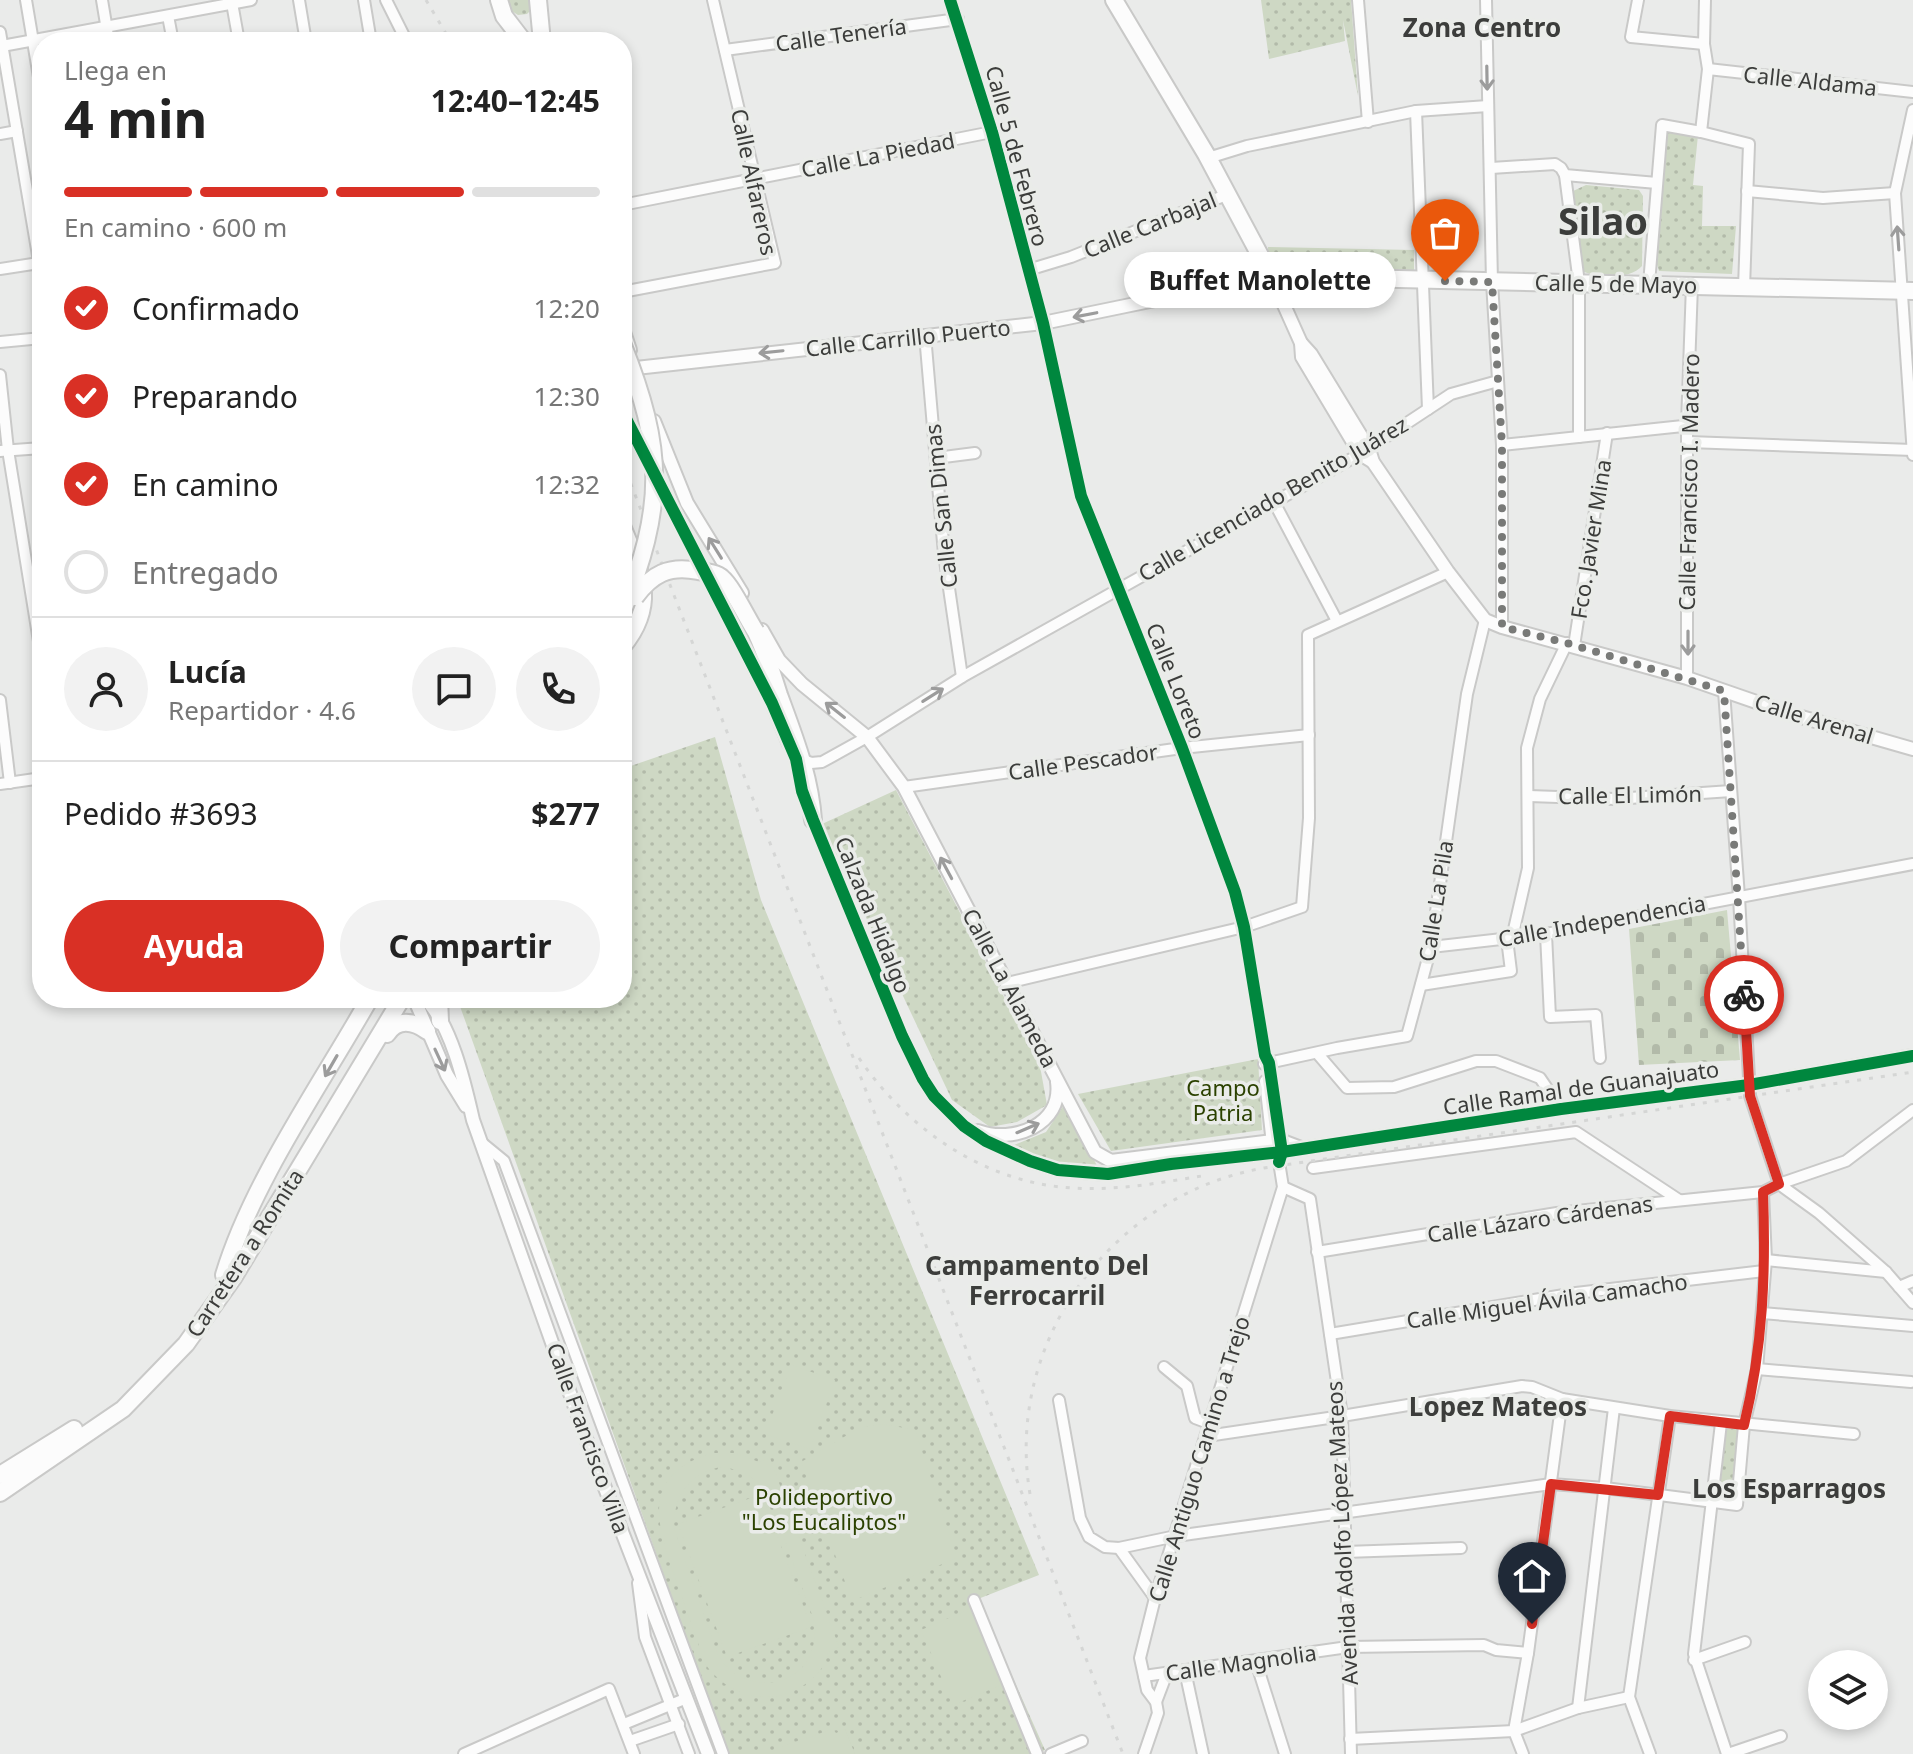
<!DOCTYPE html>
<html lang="es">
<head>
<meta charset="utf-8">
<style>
	body { margin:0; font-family:"Noto Sans",sans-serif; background:#f2f2f2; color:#222; height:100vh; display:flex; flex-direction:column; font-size:30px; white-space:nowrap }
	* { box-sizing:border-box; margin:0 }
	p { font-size:26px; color:#767676 }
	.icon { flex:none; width:44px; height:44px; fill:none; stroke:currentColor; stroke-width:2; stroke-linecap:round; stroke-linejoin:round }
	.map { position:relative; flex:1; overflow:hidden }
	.details { position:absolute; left:32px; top:32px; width:600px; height:976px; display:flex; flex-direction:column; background:#fff; border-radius:32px; box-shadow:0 4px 12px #0003 }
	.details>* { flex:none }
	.controls { position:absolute; left:1808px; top:1650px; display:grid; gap:16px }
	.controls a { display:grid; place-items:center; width:80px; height:80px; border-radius:50%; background:#fff; box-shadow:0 4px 12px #0003; font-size:40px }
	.pin { position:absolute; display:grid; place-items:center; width:68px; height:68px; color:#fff; margin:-82px -34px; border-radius:50% 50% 50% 0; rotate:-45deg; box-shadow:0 0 8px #0007 }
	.pin .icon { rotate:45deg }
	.courier { position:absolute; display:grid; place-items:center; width:80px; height:80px; margin:-40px; border:6px solid #d93025; border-radius:50%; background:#fff; color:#222; box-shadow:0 2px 10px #0007 }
	.bubble { position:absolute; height:56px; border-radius:28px; background:#fff; box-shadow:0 4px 12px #0003; font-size:26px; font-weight:700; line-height:56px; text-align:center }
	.summary em { font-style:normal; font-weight:700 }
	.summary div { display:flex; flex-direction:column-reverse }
	.summary { display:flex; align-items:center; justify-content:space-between; height:136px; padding:0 32px }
	h1 { font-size:52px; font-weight:700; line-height:60px }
	.bar { display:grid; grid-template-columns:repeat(4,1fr); gap:12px 8px; align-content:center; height:96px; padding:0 32px }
	.bar i { height:10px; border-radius:6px; background:#e0e0e0 }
	.bar .on { background:#d93025 }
	.bar p { grid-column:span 4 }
	.line { display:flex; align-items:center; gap:20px; padding:0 32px; border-top:2px solid #e0e0e0 }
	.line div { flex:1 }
	.round { display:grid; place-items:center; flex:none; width:84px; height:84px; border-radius:42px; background:#f2f2f2 }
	ol { padding:0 32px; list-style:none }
	li { display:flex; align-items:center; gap:24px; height:88px }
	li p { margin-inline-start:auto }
	li .icon { padding:8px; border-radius:50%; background:#d93025; color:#fff; stroke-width:4 }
	li:last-child { color:#767676 }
	li i { width:44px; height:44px; border:4px solid #e0e0e0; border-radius:50% }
	.cta { display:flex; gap:16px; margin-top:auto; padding:16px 32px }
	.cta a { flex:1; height:92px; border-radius:48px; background:#d93025; color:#fff; font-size:32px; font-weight:700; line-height:92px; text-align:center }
	.cta a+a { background:#f2f2f2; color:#222 }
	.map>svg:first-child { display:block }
	.cemetery { fill:url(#cemetery-stones) }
	.park { fill:url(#park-dots) }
	.pitch { fill:#ced8c4; fill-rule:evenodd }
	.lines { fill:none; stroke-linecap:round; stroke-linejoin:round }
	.minor-casing { stroke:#c9c9c8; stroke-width:14 }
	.tertiary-casing { stroke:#c9c9c8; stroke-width:16 }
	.primary-casing { stroke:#c9c9c8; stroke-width:20 }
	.minor { stroke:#fcfcfc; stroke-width:10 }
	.tertiary { stroke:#fcfcfc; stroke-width:12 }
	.primary { stroke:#fcfcfc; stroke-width:16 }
	.rail { stroke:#d5d6d5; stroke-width:3; stroke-dasharray:4 8; stroke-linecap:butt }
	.primary-bridge-casing { stroke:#c9c9c8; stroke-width:20; stroke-linecap:butt }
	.primary-bridge { stroke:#fcfcfc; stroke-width:16 }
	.cycleway-casing { stroke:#eaece9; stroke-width:17 }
	.cycleway { stroke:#00873e; stroke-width:12 }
	.oneway { stroke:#9c9c9c }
	.done { stroke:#797a78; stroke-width:8; stroke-dasharray:0 14.4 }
	.route { stroke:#d93025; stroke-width:10 }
	.labels { text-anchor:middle; stroke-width:7; stroke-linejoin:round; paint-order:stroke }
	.street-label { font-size:22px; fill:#3c3d3b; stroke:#eaece9 }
	.park-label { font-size:22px; fill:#2b4100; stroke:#eaece9 }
	.quarter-label { font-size:26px; font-weight:bold; fill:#3c3d3b; stroke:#eaece9 }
	.town-label { font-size:38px; font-weight:bold; fill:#3c3d3b; stroke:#eaece9 }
</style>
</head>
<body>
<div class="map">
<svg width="1913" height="1754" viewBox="0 0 1913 1754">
	<defs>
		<pattern id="cemetery-stones" width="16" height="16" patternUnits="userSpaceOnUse" patternTransform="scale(2)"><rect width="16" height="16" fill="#ced8c4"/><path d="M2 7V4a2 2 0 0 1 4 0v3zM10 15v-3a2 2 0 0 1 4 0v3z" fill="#b2baa9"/></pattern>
		<pattern id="park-dots" width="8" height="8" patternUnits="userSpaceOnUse" patternTransform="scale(2)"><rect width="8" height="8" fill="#ced8c4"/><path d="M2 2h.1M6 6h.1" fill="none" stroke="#b2baa9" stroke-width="1.8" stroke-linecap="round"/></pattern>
	</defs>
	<rect width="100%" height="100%" fill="#eaebea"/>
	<polygon class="cemetery" points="1727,910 1740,1060 1639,1065 1629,929"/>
	<g class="park">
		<polygon points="508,0 533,0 533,8 527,14 518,15 510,10"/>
		<polygon points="1261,0 1351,0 1358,96 1343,20 1345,41 1269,59"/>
		<polygon points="1666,129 1698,135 1693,185 1703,186 1702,226 1736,226 1732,274 1659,271 1655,258"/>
		<path d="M1586,185L1639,190L1643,196L1642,266C1630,280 1598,278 1582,271L1571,192Z"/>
		<path d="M1268,247L1414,250V272L1286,269C1273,266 1268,260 1268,247Z"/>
		<polygon points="715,737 761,900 1039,1575 978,1599 1045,1750 1036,1754 728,1754 457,998 622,998 622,769"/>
		<polygon points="896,790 1040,1066 1047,1105 1017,1122 990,1127 952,1100 822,824"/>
		<polygon points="1258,1059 1262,1130 1111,1151 1078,1094"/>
		<polygon points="1066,1102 1098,1168 1058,1165 1014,1145 1046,1132"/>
		<polygon points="1724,1427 1740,1429 1735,1499 1718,1497"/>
	</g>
	<g class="pitch">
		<polygon points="791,1365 835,1380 810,1449 765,1434"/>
		<polygon points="883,1424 915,1430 957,1558 852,1601 801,1462 861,1427"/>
		<path d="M713,1453H735L759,1462L770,1458L839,1647L828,1652C826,1665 818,1675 807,1683C773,1708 730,1698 706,1665C696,1637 686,1610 677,1583C657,1527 638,1474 713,1453ZM720,1467C742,1469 755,1476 768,1494L815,1623C816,1644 811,1665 791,1676C768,1690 734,1681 720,1658C714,1648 711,1633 707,1623C696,1591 685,1560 674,1528C673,1497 689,1474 720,1467Z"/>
		<polygon points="762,1494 811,1627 727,1657 678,1524"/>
		<polygon points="972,1608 1001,1685 953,1705 921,1630"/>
		<polygon points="833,1729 836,1733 845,1729 855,1754 776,1754 780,1752 780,1747"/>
	</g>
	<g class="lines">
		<g class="minor-casing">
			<g id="minor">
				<polyline points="26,0 42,95"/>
				<polyline points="102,0 109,42"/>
				<polyline points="299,0 306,42"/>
				<polyline points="364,0 371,42"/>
				<polyline points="386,0 407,42"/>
				<polyline points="950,0 992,132 1043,323 1081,496 1182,748 1235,892 1244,927 1265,1055 1269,1063 1282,1152 1279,1162"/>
				<polyline points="1358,0 1368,122"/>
				<polyline points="1486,0 1492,282 1502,445 1502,627"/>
				<polyline points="1638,0 1631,37 1704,44"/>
				<polyline points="232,3 239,42"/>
				<polyline points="168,16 173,42"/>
				<polyline points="0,32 42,279"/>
				<polyline points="2,46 251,0"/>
				<polyline points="725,50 958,19"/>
				<polyline points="1708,69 1913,92"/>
				<polyline points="1913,110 1895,193 1913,455"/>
				<polyline points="1416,111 1428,409"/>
				<polyline points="1701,132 1708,69 1704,44 1705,0"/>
				<polyline points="0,134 17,131"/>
				<polyline points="1208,158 1247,146 1416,111 1488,106"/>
				<polyline points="1491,168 1555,164 1561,168 1565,175 1657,183"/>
				<polyline points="1565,175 1579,283 1579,437"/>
				<polyline points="1747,191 1823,198 1895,193"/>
				<polyline points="622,205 992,132"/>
				<polyline points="0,269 39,263"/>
				<polyline points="1028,270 1071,257 1226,195"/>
				<polyline points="1649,284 1662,125 1701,132 1749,144 1744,288"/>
				<polyline points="622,292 775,263 713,0"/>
				<polyline points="925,335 944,554 962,677"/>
				<polyline points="0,342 42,338"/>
				<polyline points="0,375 8,450 42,660"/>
				<polyline points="1688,442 1913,450"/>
				<polyline points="1502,445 1683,426 1687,424"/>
				<polyline points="0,451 42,448"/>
				<polyline points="936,458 975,453"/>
				<polyline points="1274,502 1337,621"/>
				<polyline points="1574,646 1607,433"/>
				<polyline points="1687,678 1687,424 1692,285"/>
				<polyline points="0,700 10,783"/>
				<polyline points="801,759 811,763 822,762 867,737 962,677 1360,454 1451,394 1498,381"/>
				<polyline points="0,784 42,778"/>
				<polyline points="904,787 1182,748 1309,735"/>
				<polyline points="1529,796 1615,799 1731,791"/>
				<polyline points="1546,934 1550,1017 1596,1015 1600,1058"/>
				<polyline points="1512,938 1528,868 1527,748 1540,699 1567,643"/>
				<polyline points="1431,947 1546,934 1913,864"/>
				<polyline points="1007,983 1244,927 1302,907 1309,818 1308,635 1448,572"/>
				<polyline points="1421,985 1511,971 1507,939"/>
				<polyline points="1317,1053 1347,1088 1394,1087 1476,1061 1496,1061 1540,1078 1561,1109"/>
				<polyline points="1264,1064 1337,1048 1407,1036 1431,947 1467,694 1485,620"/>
				<polyline points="1913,1110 1846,1161 1779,1184 1819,1213 1886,1272 1913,1303"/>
				<polyline points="482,1143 504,1161 723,1754"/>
				<polyline points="1313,1168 1576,1132 1679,1200"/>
				<polyline points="1283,1187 1310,1199 1342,1416 1351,1754"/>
				<polyline points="1317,1252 1557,1213 1763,1192 1779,1184 1750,1096 1739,897 1724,691"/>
				<polyline points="1766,1260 1886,1272"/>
				<polyline points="1899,1287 1913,1281"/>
				<polyline points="1762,1313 1913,1326"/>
				<polyline points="1330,1334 1576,1293 1764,1271"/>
				<polyline points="1164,1367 1187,1386 1195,1418 1211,1424"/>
				<polyline points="1757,1369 1911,1382"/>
				<polyline points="1059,1400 1080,1518 1089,1537 1105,1547 1119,1548 1176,1536 1551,1484 1605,1488 1737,1505 1744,1425 1757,1369 1766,1260 1763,1192"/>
				<polyline points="1721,1423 1694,1654 1727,1754"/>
				<polyline points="1207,1436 1342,1416 1522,1386 1532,1387 1562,1399 1670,1416 1854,1434"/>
				<polyline points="1119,1548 1155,1598"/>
				<polyline points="1345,1552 1461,1548"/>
				<polyline points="638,1583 645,1637 689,1754"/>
				<polyline points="974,1600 1037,1754"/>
				<polyline points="1694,1660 1745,1642"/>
				<polyline points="1256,1662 1285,1754"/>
				<polyline points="1185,1671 1203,1754"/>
				<polyline points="1144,1676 1348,1647 1484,1645 1496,1650 1528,1653"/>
				<polyline points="1156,1702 1167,1673"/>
				<polyline points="1578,1708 1614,1408"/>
				<polyline points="624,1724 687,1698"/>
				<polyline points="1350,1739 1514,1731 1578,1708 1629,1697"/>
				<polyline points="630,1741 679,1724"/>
				<polyline points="464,1754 609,1689 634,1754"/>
				<polyline points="1051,1754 1082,1741"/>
				<polyline points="1144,1754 1158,1713 1156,1702 1147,1690 1140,1658 1155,1598 1283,1187 1279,1162 1273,1153 1265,1081"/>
				<polyline points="1523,1754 1514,1731 1528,1653 1562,1399"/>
				<polyline points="1650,1754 1629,1697 1670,1416"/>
				<polyline points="1728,1754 1781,1736"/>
			</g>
		</g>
		<g class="tertiary-casing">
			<g id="tertiary">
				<polyline points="622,326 630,350"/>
				<polyline points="1301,343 1311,354 1369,449 1373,462 1448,572 1485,620 1502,627 1687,678 1791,714 1913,749"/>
				<polyline points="622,372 636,368 1043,323 1271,276 1301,343 1302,357 1360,454 1373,462"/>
				<polyline points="622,411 772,703 789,744"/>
				<polyline points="654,421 687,503 742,593"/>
				<polyline points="762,630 779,660 802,684 867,737 904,787 1095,1152 1111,1161 1280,1140 1301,1148"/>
				<polyline points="811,815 902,1036 923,1079 934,1096 964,1126 986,1141 1030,1161 1058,1170 1108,1174 1171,1164 1282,1152 1561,1109 1749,1085 1913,1056"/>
				<polyline points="414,998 447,1075 466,1106"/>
				<path d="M424,998C451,1022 465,1085 473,1120L588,1444L708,1754"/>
				<path d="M978,1131C1013,1144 1063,1125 1057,1082"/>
			</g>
		</g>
		<g class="primary-casing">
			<g id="primary">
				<polyline points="499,0 504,16 524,42"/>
				<polyline points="538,0 542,42"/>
				<polyline points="1114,0 1206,154 1271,276 1913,291"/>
				<path d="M622,526C641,572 658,604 622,647"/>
				<path d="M756,632C766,653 772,673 779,695C794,736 810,776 813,820"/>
				<polyline points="439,998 440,1021"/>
				<path d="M387,1034C397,1018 414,1021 427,1031"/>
				<path d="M224,1275C252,1182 322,1083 370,998"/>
				<polyline points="0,1475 74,1429"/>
				<polyline points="0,1493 123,1409 186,1344 233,1278 402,998"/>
			</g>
		</g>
		<use href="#minor" class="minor"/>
		<use href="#tertiary" class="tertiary"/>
		<use href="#primary" class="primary"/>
		<g class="rail">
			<polyline points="426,0 451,42"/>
			<polyline points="622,461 1123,1754"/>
			<path d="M859,1058C908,1130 985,1183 1073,1188C1118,1191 1164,1182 1208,1175"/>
			<path d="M1030,1494C1004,1341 1113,1194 1264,1168L1913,1072"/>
		</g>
		<g class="primary-bridge-casing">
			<g id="primary-bridge">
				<path d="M622,343C665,451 665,506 622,613"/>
				<path d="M635,597C652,574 669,565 698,571C706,572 717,573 722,578C732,586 748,620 756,632"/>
			</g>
		</g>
		<use href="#primary-bridge" class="primary-bridge"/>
		<g class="cycleway-casing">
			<g id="cycleway">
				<polyline points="950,0 992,132 1043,323 1081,496 1182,748 1235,892 1244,927 1265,1055 1269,1063 1282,1152 1279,1162"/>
				<polyline points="622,411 772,703 796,759 802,791 813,820 902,1036 923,1079 934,1096 964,1126 986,1141 1030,1161 1058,1170 1108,1174 1171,1164 1282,1152 1561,1109 1749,1085 1913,1056"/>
			</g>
		</g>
		<use href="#cycleway" class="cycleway"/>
	</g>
	<defs><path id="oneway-shaft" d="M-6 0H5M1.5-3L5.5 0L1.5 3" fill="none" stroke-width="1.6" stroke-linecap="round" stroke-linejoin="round" transform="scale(2)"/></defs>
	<g class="oneway">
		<use href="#oneway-shaft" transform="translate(1487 78) rotate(89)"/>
		<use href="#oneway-shaft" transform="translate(1898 238) rotate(-94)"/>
		<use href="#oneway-shaft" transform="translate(1085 315) rotate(169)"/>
		<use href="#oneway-shaft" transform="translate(771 352) rotate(174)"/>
		<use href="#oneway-shaft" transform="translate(715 548) rotate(-122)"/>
		<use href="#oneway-shaft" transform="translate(1688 643) rotate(90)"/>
		<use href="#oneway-shaft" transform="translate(933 695) rotate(-32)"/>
		<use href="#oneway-shaft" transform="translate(835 710) rotate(-142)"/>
		<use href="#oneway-shaft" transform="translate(946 868) rotate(-118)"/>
		<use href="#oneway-shaft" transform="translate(440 1060) rotate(65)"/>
		<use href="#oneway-shaft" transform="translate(331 1066) rotate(120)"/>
		<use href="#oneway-shaft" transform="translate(1028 1128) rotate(-23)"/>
	</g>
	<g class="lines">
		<polyline class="done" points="1445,281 1492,282 1502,445 1502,627 1567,643 1724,691 1744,995"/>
		<path class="route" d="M1532,1624L1551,1484L1658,1495L1670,1416L1744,1425C1763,1347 1766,1272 1763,1192L1779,1184L1750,1096L1744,995"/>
	</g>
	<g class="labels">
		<g class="street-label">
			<text transform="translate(841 35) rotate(-8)" y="8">Calle Tenería</text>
			<text transform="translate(1810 81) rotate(6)" y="8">Calle Aldama</text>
			<text transform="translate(878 155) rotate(-11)" y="8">Calle La Piedad</text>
			<text transform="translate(1017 156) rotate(75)" y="8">Calle 5 de Febrero</text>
			<text transform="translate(754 182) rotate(78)" y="8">Calle Alfareros</text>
			<text transform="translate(1150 225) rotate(-22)" y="8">Calle Carbajal</text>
			<text transform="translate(1616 284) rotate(1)" y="8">Calle 5 de Mayo</text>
			<text transform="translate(908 338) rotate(-6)" y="8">Calle Carrillo Puerto</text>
			<text transform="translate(1689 482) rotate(-89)" y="8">Calle Francisco I. Madero</text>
			<text transform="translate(1273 499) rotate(-30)" y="8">Calle Licenciado Benito Juárez</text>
			<text transform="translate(941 506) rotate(-96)" y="8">Calle San Dimas</text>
			<text transform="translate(1591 539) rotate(-81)" y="8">Fco. Javier Mina</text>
			<text transform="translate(1176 681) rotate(68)" y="8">Calle Loreto</text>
			<text transform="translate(1814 719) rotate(17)" y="8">Calle Arenal</text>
			<text transform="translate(1083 762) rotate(-8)" y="8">Calle Pescador</text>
			<text transform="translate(1630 795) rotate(-1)" y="8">Calle El Limón</text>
			<text transform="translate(1436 901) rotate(-81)" y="8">Calle La Pila</text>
			<text transform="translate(873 915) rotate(68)" y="8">Calzada Hidalgo</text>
			<text transform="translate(1602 921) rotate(-10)" y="8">Calle Independencia</text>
			<text transform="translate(1010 988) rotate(62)" y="8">Calle La Alameda</text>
			<text transform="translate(1581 1088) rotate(-8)" y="8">Calle Ramal de Guanajuato</text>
			<text transform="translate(1540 1219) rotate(-8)" y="8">Calle Lázaro Cárdenas</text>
			<text transform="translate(245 1253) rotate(-57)" y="8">Carretera a Romita</text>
			<text transform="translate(1547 1301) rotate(-8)" y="8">Calle Miguel Ávila Camacho</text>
			<text transform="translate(588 1438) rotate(70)" y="8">Calle Francisco Villa</text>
			<text transform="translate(1199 1459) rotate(-73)" y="8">Calle Antiguo Camino a Trejo</text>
			<text transform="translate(1342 1533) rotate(-93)" y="8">Avenida Adolfo López Mateos</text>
			<text transform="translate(1241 1663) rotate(-8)" y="8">Calle Magnolia</text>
		</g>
		<g class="park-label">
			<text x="1223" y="1096">Campo<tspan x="1223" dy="25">Patria</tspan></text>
			<text x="824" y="1505">Polideportivo<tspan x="824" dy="25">"Los Eucaliptos"</tspan></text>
		</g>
		<g class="quarter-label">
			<text x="1482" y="37">Zona Centro</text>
			<text x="1037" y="1275">Campamento Del<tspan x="1037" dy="30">Ferrocarril</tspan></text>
			<text x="1498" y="1416">Lopez Mateos</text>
			<text x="1789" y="1498">Los Esparragos</text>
		</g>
		<g class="town-label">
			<text x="1603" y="235">Silao</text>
		</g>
	</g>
</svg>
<div class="controls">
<a><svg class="icon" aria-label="layers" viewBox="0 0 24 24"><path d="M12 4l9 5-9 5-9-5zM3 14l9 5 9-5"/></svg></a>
</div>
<div class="pin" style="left:1445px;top:281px;background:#ea580c"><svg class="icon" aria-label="bag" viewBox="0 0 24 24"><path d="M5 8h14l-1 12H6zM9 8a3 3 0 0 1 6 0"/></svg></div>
<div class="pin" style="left:1532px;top:1624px;background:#1f2937"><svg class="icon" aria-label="home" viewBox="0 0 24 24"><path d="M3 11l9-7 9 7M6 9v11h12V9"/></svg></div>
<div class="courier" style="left:1744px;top:995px"><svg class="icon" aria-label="bike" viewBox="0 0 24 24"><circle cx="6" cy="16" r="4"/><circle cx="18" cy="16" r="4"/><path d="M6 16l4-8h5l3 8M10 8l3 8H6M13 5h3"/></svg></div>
<div class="bubble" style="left:1124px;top:252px;width:272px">Buffet Manolette</div>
<section class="details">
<div class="summary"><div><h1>4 min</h1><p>Llega en</p></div><em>12:40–12:45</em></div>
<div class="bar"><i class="on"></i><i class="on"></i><i class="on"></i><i></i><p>En camino · 600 m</p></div>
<ol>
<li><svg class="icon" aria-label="check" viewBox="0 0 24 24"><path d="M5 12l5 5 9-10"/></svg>Confirmado<p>12:20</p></li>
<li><svg class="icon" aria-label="check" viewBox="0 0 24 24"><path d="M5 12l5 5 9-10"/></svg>Preparando<p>12:30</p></li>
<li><svg class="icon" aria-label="check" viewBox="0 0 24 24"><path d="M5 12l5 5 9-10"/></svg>En camino<p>12:32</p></li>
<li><i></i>Entregado</li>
</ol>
<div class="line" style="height:144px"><a class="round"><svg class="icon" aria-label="person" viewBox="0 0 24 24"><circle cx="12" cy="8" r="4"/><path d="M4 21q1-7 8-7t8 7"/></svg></a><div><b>Lucía</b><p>Repartidor · 4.6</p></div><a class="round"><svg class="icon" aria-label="chat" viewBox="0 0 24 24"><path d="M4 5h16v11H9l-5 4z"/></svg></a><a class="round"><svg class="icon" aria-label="phone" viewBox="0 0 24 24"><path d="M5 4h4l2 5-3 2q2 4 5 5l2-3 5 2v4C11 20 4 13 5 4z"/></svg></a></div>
<div class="line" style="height:104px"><div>Pedido #3693</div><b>$277</b></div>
<div class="cta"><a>Ayuda</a><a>Compartir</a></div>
</section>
</div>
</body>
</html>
